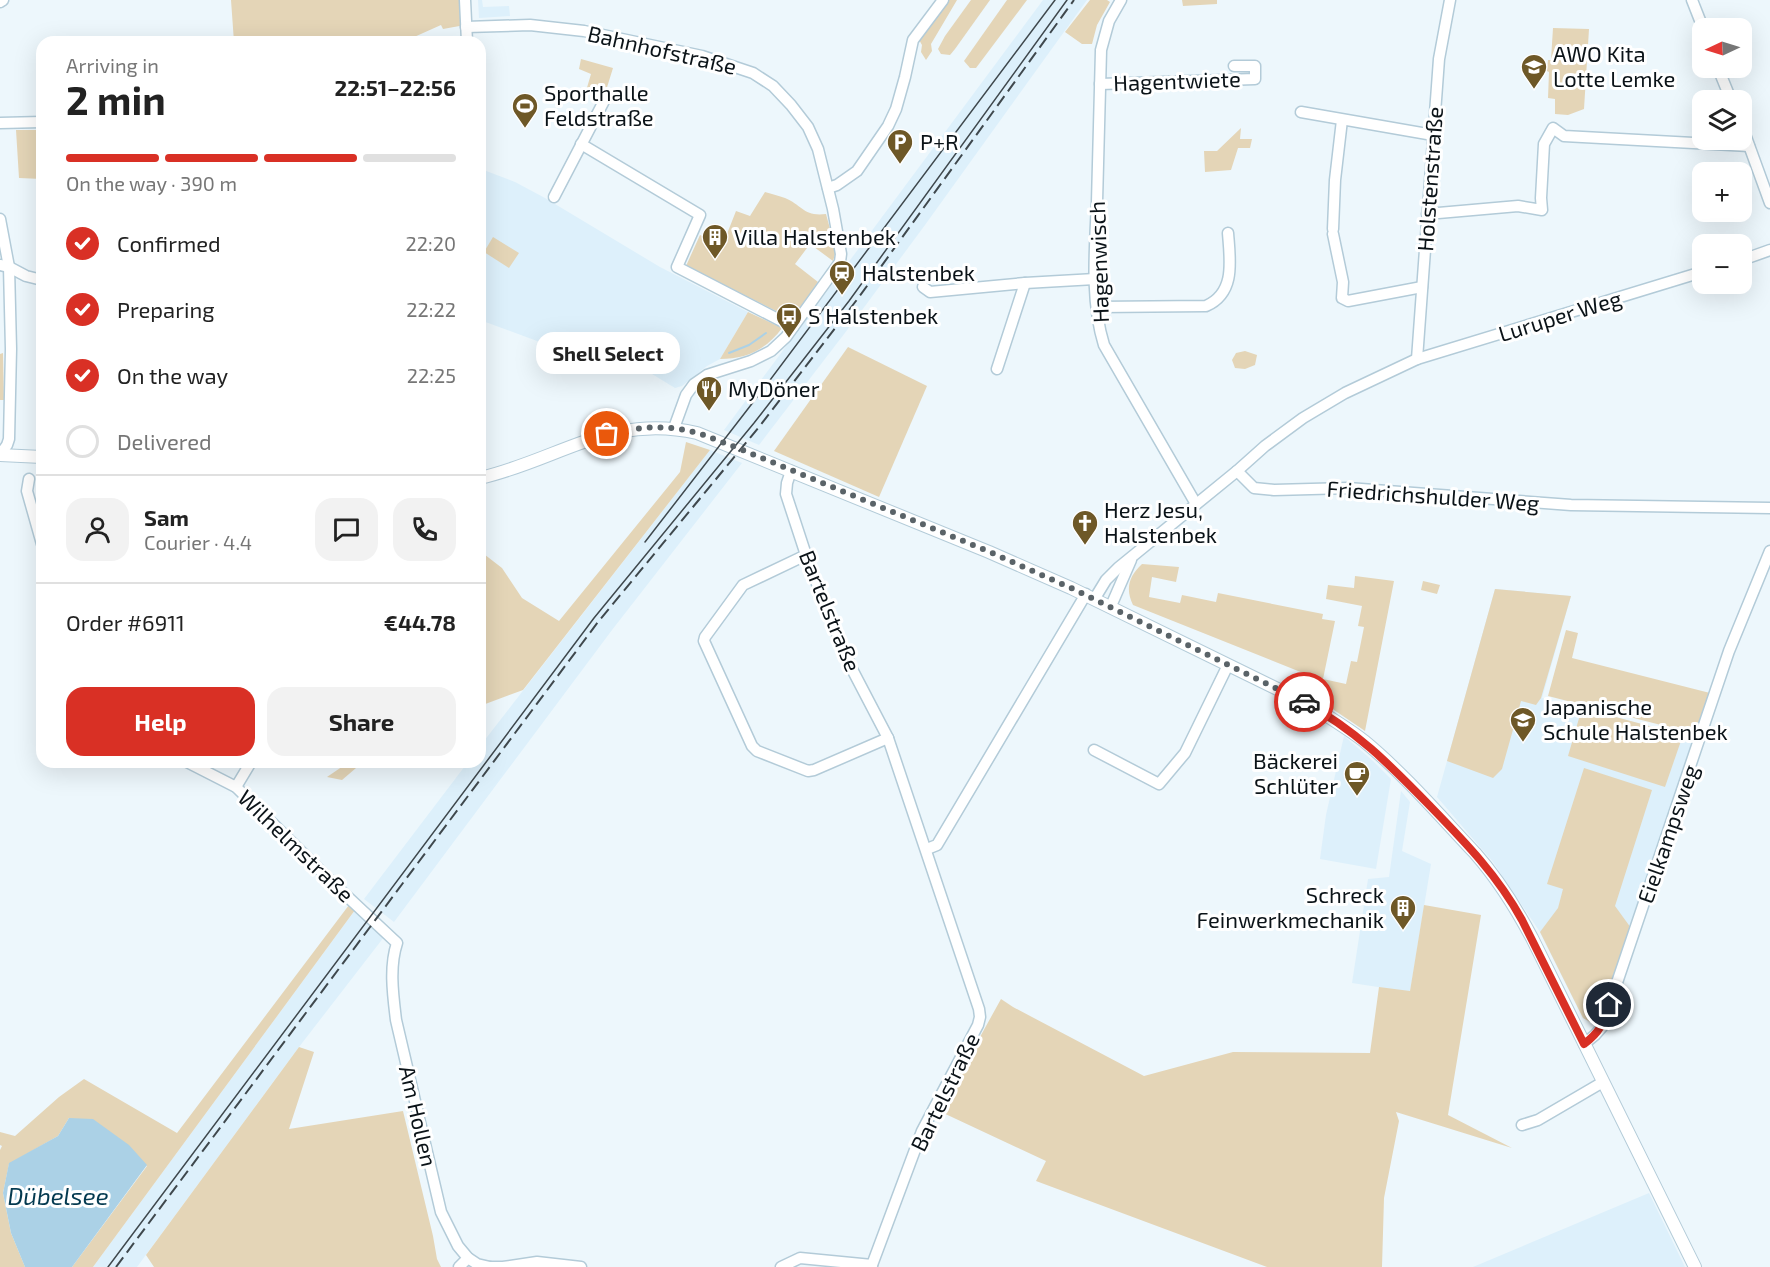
<!DOCTYPE html>
<html lang="en">
<head>
<meta charset="utf-8">
<style>
	body { margin:0; font-family:"Exo 2",sans-serif; background:#f2f2f2; color:#222; height:100vh; display:flex; flex-direction:column; font-size:22px; white-space:nowrap }
	* { box-sizing:border-box; margin:0 }
	p { font-size:20px; color:#767676 }
	.icon { flex:none; width:33px; height:33px; fill:none; stroke:currentColor; stroke-width:2; stroke-linecap:round; stroke-linejoin:round }
	.map { position:relative; flex:1; overflow:hidden }
	.drawer { position:absolute; left:36px; top:36px; width:450px; height:732px; display:flex; flex-direction:column; background:#fff; border-radius:18px; box-shadow:0 6px 24px #0002 }
	.drawer>* { flex:none }
	.needle { width:39px; rotate:266deg }
	.controls { position:absolute; left:1692px; top:18px; display:grid; gap:12px }
	.controls a { display:grid; place-items:center; width:60px; height:60px; border-radius:12px; background:#fff; box-shadow:0 6px 24px #0002; font-size:30px }
	.pin { position:absolute; display:grid; place-items:center; width:51px; height:51px; color:#fff; margin:-26px; border:3px solid #fff; border-radius:50%; box-shadow:0 2px 6px #0007 }
	.courier { position:absolute; display:grid; place-items:center; width:60px; height:60px; margin:-30px; border:4px solid #d93025; border-radius:50%; background:#fff; color:#222; box-shadow:0 2px 8px #0007 }
	.bubble { position:absolute; height:42px; border-radius:18px; background:#fff; box-shadow:0 6px 24px #0002; font-size:20px; font-weight:700; line-height:42px; text-align:center }
	.overview em { font-style:normal; font-weight:700 }
	.overview div { display:flex; flex-direction:column-reverse }
	.overview { display:flex; align-items:center; justify-content:space-between; height:102px; padding:0 30px }
	h1 { font-size:39px; font-weight:700; line-height:45px }
	.bar { display:grid; grid-template-columns:repeat(4,1fr); gap:9px 6px; align-content:center; height:72px; padding:0 30px }
	.bar i { height:8px; border-radius:4px; background:#e0e0e0 }
	.bar .current { background:#d93025 }
	.bar p { grid-column:span 4 }
	.line { display:flex; align-items:center; gap:15px; padding:0 30px; border-top:2px solid #e0e0e0 }
	.line div { flex:1 }
	.round { display:grid; place-items:center; flex:none; width:63px; height:63px; border-radius:18px; background:#f2f2f2 }
	ol { padding:0 30px; list-style:none }
	li { display:flex; align-items:center; gap:18px; height:66px }
	li p { margin-inline-start:auto }
	li .icon { padding:6px; border-radius:50%; background:#d93025; color:#fff; stroke-width:4 }
	li:last-child { color:#767676 }
	li i { width:33px; height:33px; border:3px solid #e0e0e0; border-radius:50% }
	.button { display:flex; gap:12px; margin-top:auto; padding:12px 30px }
	.button a { flex:1; height:69px; border-radius:18px; background:#d93025; color:#fff; font-size:24px; font-weight:700; line-height:69px; text-align:center }
	.button a+a { background:#f2f2f2; color:#222 }
	.map>svg:first-child { display:block }
	.built { fill:#ddf0fb }
	.green { fill:#e4d5b7 }
	.water { fill:#abd1e6 }
	.lines { fill:none; stroke-linecap:round; stroke-linejoin:round }
	.stream { stroke:#abd1e6; stroke-width:2 }
	.minor-casing { stroke:#b3cbd8; stroke-width:13 }
	.major-casing { stroke:#b3cbd8; stroke-width:14 }
	.minor { stroke:#fff; stroke-width:10 }
	.major { stroke:#fff; stroke-width:12 }
	.tram { stroke:#3f484d; stroke-width:1.5 }
	.rail { stroke:#3f484d; stroke-width:2; stroke-dasharray:12 6; stroke-linecap:butt }
	.done { stroke:#5a6368; stroke-width:6; stroke-dasharray:0 10.8 }
	.route { stroke:#d93025; stroke-width:8 }
	.labels { text-anchor:middle; stroke-width:6; stroke-linejoin:round; paint-order:stroke }
	.street-label { font-size:22px; fill:#0b1318; stroke:#fff }
	.poi-label { font-size:22px; fill:#0b1318; stroke:#fff; text-anchor:start }
	.water-label { font-size:24px; font-style:italic; fill:#043a50; stroke:#fff }
</style>
</head>
<body>
<div class="map">
<svg width="1770" height="1267" viewBox="0 0 1770 1267">
	<rect width="100%" height="100%" fill="#edf7fc"/>
	<g class="built">
		<polygon points="478,0 482,0 483,7 509,6 510,16 479,18"/>
		<polygon points="1043,0 1087,0 925,225 851,325 759,445 724,430"/>
		<polygon points="481,169 515,182 545,198 660,267 748,312 720,359 707,366 682,386 675,388 652,374 586,361 556,348 480,320"/>
		<polygon points="710,450 742,463 612,630 394,922 364,899 468,762 480,762 480,746"/>
		<polygon points="1495,589 1571,596 1542,698 1695,738 1602,1014 1590,1022 1583,1018 1540,932 1493,862 1437,797"/>
		<polygon points="1344,736 1373,761 1391,779 1376,869 1320,859 1326,815"/>
		<polygon points="1401,791 1410,802 1402,851 1431,864 1410,992 1352,983 1368,879 1389,877"/>
		<polygon points="355,910 384,937 299,1047 137,1267 93,1267"/>
		<polygon points="1649,1193 1685,1267 1473,1267"/>
	</g>
	<g class="green">
		<polygon points="231,0 464,0 465,25 443,29 441,25 403,42 234,42"/>
		<polygon points="948,0 957,0 931,44 932,51 926,60 921,52 922,45 918,38"/>
		<polygon points="971,0 990,0 955,49 950,55 941,54 938,49 945,36"/>
		<polygon points="1007,0 1027,0 976,68 970,68 964,61"/>
		<polygon points="1090,0 1107,0 1110,2 1097,25 1092,44 1082,44 1065,32"/>
		<polygon points="1182,0 1217,0 1217,4 1183,6"/>
		<polygon points="1553,28 1589,29 1584,109 1568,115 1555,114 1555,99 1548,98 1549,72 1547,71 1548,60 1551,60"/>
		<polygon points="581,59 613,68 604,97 586,91 591,74 579,69"/>
		<polygon points="1241,128 1240,139 1252,139 1250,148 1238,148 1231,170 1205,172 1204,151 1217,151"/>
		<polygon points="16,130 42,130 42,179 19,178"/>
		<path d="M765,192C772,194 779,196 785,198C802,205 804,217 826,214L836,251L833,261L810,244L795,264L818,282L792,319L686,266L700,235L723,244L736,211L750,216Z"/>
		<polygon points="493,237 519,253 509,268 484,252"/>
		<path d="M748,312L782,328C766,350 746,359 720,359Z"/>
		<polygon points="848,347 927,386 879,497 774,451"/>
		<polygon points="1245,351 1257,355 1255,365 1245,369 1235,368 1232,360 1236,353"/>
		<polygon points="3,353 4,400 0,400 0,354"/>
		<polygon points="686,442 710,450 523,690 480,706 480,551 502,568 522,598 559,621 680,472"/>
		<path d="M1142,564L1179,567L1176,582L1152,577L1149,597L1180,603L1182,595L1216,602L1218,593L1323,614L1322,619L1335,621L1323,679L1346,684L1351,661L1357,662L1364,627L1358,626L1362,606L1326,599L1328,585L1354,588L1355,576L1394,581L1365,731L1309,693L1313,677L1133,605C1125,589 1129,576 1142,564Z"/>
		<polygon points="1423,581 1440,585 1437,594 1421,590"/>
		<polygon points="1495,589 1571,596 1541,698 1536,705 1521,701 1502,769 1493,778 1447,761"/>
		<polygon points="1566,630 1578,633 1572,658 1710,693 1696,734 1548,696"/>
		<polygon points="1582,708 1683,735 1665,787 1568,756"/>
		<polygon points="349,762 363,762 342,780 327,777"/>
		<polygon points="1584,768 1652,790 1615,906 1631,928 1602,1014 1590,1022 1583,1018 1540,932 1558,908 1563,889 1547,884"/>
		<polygon points="349,905 355,910 93,1267 72,1267 147,1166 69,1118 58,1136 9,1164 3,1193 11,1233 25,1267 0,1267 0,1150 2,1146 0,1145 0,1132 15,1136 59,1097 84,1079 177,1133"/>
		<polygon points="1424,905 1481,915 1448,1115 1512,1148 1396,1112 1399,1121 1384,1198 1382,1267 1267,1267 1036,1181 1046,1161 939,1111 1001,999 1013,1007 1144,1076 1233,1052 1370,1053 1379,987 1410,991"/>
		<polygon points="299,1047 314,1052 289,1129 403,1111 433,1236 437,1259 441,1267 154,1267 146,1255"/>
	</g>
	<polygon class="water" points="69,1118 93,1119 129,1145 147,1165 72,1267 25,1267 11,1233 3,1193 9,1163 58,1136"/>
	<g class="lines">
		<polyline class="stream" points="729,353 749,345 766,333"/>
		<g class="minor-casing">
			<g id="minor">
				<polyline points="465,0 467,42"/>
				<path d="M1121,0L1109,21L1101,50C1100,101 1098,152 1097,202C1095,249 1090,300 1104,345L1196,504"/>
				<polyline points="1692,0 1703,28"/>
				<polyline points="0,2 3,0"/>
				<polyline points="466,27 530,25 584,31 702,56 753,73 773,86 791,105 808,127 818,149 833,209 841,254 840,262 786,337 771,351 751,361 707,375 694,384 686,395 674,428"/>
				<polyline points="1718,68 1731,100"/>
				<polyline points="1100,84 1255,79 1255,66 1234,66"/>
				<polyline points="1301,112 1433,135"/>
				<polyline points="0,123 42,122"/>
				<polyline points="1742,126 1770,203"/>
				<polyline points="581,144 700,215 677,267 793,327"/>
				<polyline points="828,188 837,185 857,171 888,126 896,109 905,77 913,40 943,0"/>
				<polyline points="554,197 604,101"/>
				<polyline points="1427,214 1518,206 1542,210 1541,198 1544,144 1553,128 1564,136 1749,146"/>
				<polyline points="0,219 9,267 11,349 9,439 7,445 0,455"/>
				<polyline points="1333,229 1335,180 1342,120"/>
				<polyline points="1333,234 1343,282 1342,298 1348,301 1422,287"/>
				<polyline points="1742,260 1770,250"/>
				<polyline points="0,265 9,267 26,276 42,280"/>
				<polyline points="923,287 930,292 1025,283 1095,279"/>
				<path d="M1098,307L1206,306C1236,293 1230,260 1228,233"/>
				<polyline points="1417,359 1439,59 1450,0"/>
				<polyline points="997,369 1025,283"/>
				<polyline points="791,471 787,483 786,494 806,555 827,610 853,671 888,738 979,1009 980,1017 978,1025 922,1131 872,1265"/>
				<polyline points="1237,471 1254,488 1274,490 1348,488 1571,505 1770,508"/>
				<polyline points="29,479 27,491 42,544"/>
				<polyline points="806,555 743,585 705,637 704,641 752,746 757,751 808,771 814,770 888,738"/>
				<polyline points="1095,598 1106,580 1118,568 1237,471 1265,446 1303,418 1345,393 1417,359 1702,272"/>
				<polyline points="1111,606 1131,560"/>
				<polyline points="1094,750 1159,784 1185,753 1228,665"/>
				<path d="M187,762L236,787L336,886L397,943C389,967 393,995 396,1020L441,1212L458,1246L468,1258L477,1264L490,1267"/>
				<polyline points="236,787 251,762"/>
				<polyline points="927,849 937,845 1086,594"/>
				<polyline points="1584,1044 1595,1035 1602,1027 1729,651 1770,551"/>
				<polyline points="1522,1125 1538,1120 1603,1082"/>
				<polyline points="459,1267 468,1258"/>
				<polyline points="490,1267 503,1267 537,1262 581,1267"/>
				<polyline points="781,1267 800,1258 872,1265"/>
			</g>
		</g>
		<g class="major-casing">
			<g id="major">
				<polyline points="0,455 42,457"/>
				<path d="M480,478C558,460 611,413 697,433L989,552L1071,588L1306,703C1326,715 1346,727 1364,741C1403,773 1441,817 1475,853C1498,879 1516,908 1532,938L1695,1267"/>
			</g>
		</g>
		<use href="#minor" class="minor"/>
		<use href="#major" class="major"/>
		<g class="tram">
			<polyline points="645,542 761,392 1055,0"/>
			<polyline points="108,1267 594,618 754,423 849,301 1067,0"/>
		</g>
		<polyline class="rail" points="116,1267 598,622 759,427 859,297 1074,0"/>
	</g>
	<g class="lines">
		<path class="done" d="M607,434C636,427 668,424 697,433C708,436 718,441 728,444L990,552L1071,588L1304,702"/>
		<path class="route" d="M1304,702C1356,730 1390,765 1430,806C1465,842 1498,876 1522,920L1584,1044C1600,1032 1603,1024 1609,1005"/>
	</g>
	<defs>
		<g id="school-pin" transform="scale(1.35)"><path d="M0 17L-7.5 6A9.5 9.5 0 1 1 7.5 6Z" fill="#6e5827" stroke="#fff"/><path d="M0-5L7-2L0 1L-7-2ZM-4 1L0 2.5L4 1V4Q0 6-4 4Z" fill="#fff"/></g>
		<g id="stadium-pin" transform="scale(1.35)"><path d="M0 17L-7.5 6A9.5 9.5 0 1 1 7.5 6Z" fill="#6e5827" stroke="#fff"/><path d="M0-5a6.5 5 0 1 0 0 10a6.5 5 0 1 0 0-10ZM-3.5-1.8h7v3.6h-7Z" fill="#fff"/></g>
		<g id="parking-pin" transform="scale(1.35)"><path d="M0 17L-7.5 6A9.5 9.5 0 1 1 7.5 6Z" fill="#6e5827" stroke="#fff"/><path d="M-3.5-5.5H1a3.5 3.5 0 0 1 0 7H-1V5.5H-3.5ZM-1-3.4V-.6H.8a1.4 1.4 0 0 0 0-2.8Z" fill="#fff"/></g>
		<g id="building-pin" transform="scale(1.35)"><path d="M0 17L-7.5 6A9.5 9.5 0 1 1 7.5 6Z" fill="#6e5827" stroke="#fff"/><path d="M-4-6H4V6H1V3H-1V6H-4ZM-2.5-4.3h1.7v1.8h-1.7ZM.8-4.3h1.7v1.8H.8ZM-2.5-1h1.7V.8h-1.7ZM.8-1h1.7V.8H.8Z" fill="#fff"/></g>
		<g id="station-pin" transform="scale(1.35)"><path d="M0 17L-7.5 6A9.5 9.5 0 1 1 7.5 6Z" fill="#6e5827" stroke="#fff"/><path d="M-3-6H3Q5-6 5-4V2Q5 4 3 4L4.5 6H3L1.5 4h-3L-3 6H-4.5L-3 4Q-5 4-5 2V-4Q-5-6-3-6ZM-3.5-4v3h7v-3ZM-3.5 1v1.5H-2V1ZM2 1v1.5H3.5V1Z" fill="#fff"/></g>
		<g id="bus-pin" transform="scale(1.35)"><path d="M0 17L-7.5 6A9.5 9.5 0 1 1 7.5 6Z" fill="#6e5827" stroke="#fff"/><path d="M-5-6H5V4H4V6H2V4H-2V6H-4V4H-5ZM-3.5-4V0h7V-4ZM-3.5 1.2v1.5H-2V1.2ZM2 1.2v1.5H3.5V1.2Z" fill="#fff"/></g>
		<g id="restaurant-pin" transform="scale(1.35)"><path d="M0 17L-7.5 6A9.5 9.5 0 1 1 7.5 6Z" fill="#6e5827" stroke="#fff"/><path d="M-5-6h1v4h1v-4h1v4h1v-4h1v5L-1.5 .5V6h-2V.5L-5-1ZM5-6V6H3V1.5H1.5Q1.5-4 5-6Z" fill="#fff"/></g>
		<g id="church-pin" transform="scale(1.35)"><path d="M0 17L-7.5 6A9.5 9.5 0 1 1 7.5 6Z" fill="#6e5827" stroke="#fff"/><path d="M-1.2-6h2.4v3.5h3.3v2.4h-3.3V6h-2.4V-.1h-3.3v-2.4h3.3Z" fill="#fff"/></g>
		<g id="cafe-pin" transform="scale(1.35)"><path d="M0 17L-7.5 6A9.5 9.5 0 1 1 7.5 6Z" fill="#6e5827" stroke="#fff"/><path d="M-5.5-4.5H6V0H3Q3 3.5 0 3.5H-2.5Q-5.5 3.5-5.5 0ZM3-3.2v2h1.7v-2ZM-6 4.5H4V6H-6Z" fill="#fff"/></g>
	</defs>
	<g fill-rule="evenodd">
		<use href="#school-pin" x="1534" y="67"/>
		<use href="#stadium-pin" x="525" y="106"/>
		<use href="#parking-pin" x="900" y="142"/>
		<use href="#building-pin" x="715" y="237"/>
		<use href="#station-pin" x="842" y="273"/>
		<use href="#bus-pin" x="789" y="316"/>
		<use href="#restaurant-pin" x="709" y="389"/>
		<use href="#church-pin" x="1085" y="523"/>
		<use href="#school-pin" x="1523" y="720"/>
		<use href="#cafe-pin" x="1357" y="774"/>
		<use href="#building-pin" x="1403" y="908"/>
	</g>
	<g class="labels">
		<g class="street-label">
			<text transform="translate(662 50) rotate(13)" y="8">Bahnhofstraße</text>
			<text transform="translate(1177 81) rotate(-2)" y="8">Hagentwiete</text>
			<text transform="translate(1430 179) rotate(-86)" y="8">Holstenstraße</text>
			<text transform="translate(1099 262) rotate(-92)" y="8">Hagenwisch</text>
			<text transform="translate(1560 316) rotate(-17)" y="8">Luruper Weg</text>
			<text transform="translate(1433 496) rotate(4)" y="8">Friedrichshulder Weg</text>
			<text transform="translate(830 611) rotate(68)" y="8">Bartelstraße</text>
			<text transform="translate(1668 834) rotate(-71)" y="8">Eielkampsweg</text>
			<text transform="translate(296 846) rotate(44)" y="8">Wilhelmstraße</text>
			<text transform="translate(945 1092) rotate(-64)" y="8">Bartelstraße</text>
			<text transform="translate(418 1116) rotate(77)" y="8">Am Hollen</text>
		</g>
		<g class="poi-label">
			<text x="1553" y="62">AWO Kita<tspan x="1553" dy="25">Lotte Lemke</tspan></text>
			<text x="544" y="101">Sporthalle<tspan x="544" dy="25">Feldstraße</tspan></text>
			<text x="920" y="150">P+R</text>
			<text x="734" y="245">Villa Halstenbek</text>
			<text x="862" y="281">Halstenbek</text>
			<text x="808" y="324">S Halstenbek</text>
			<text x="728" y="397">MyDöner</text>
			<text x="1104" y="518">Herz Jesu,<tspan x="1104" dy="25">Halstenbek</tspan></text>
			<text x="1543" y="715">Japanische<tspan x="1543" dy="25">Schule Halstenbek</tspan></text>
			<text x="1338" y="769" text-anchor="end">Bäckerei<tspan x="1338" dy="25">Schlüter</tspan></text>
			<text x="1384" y="903" text-anchor="end">Schreck<tspan x="1384" dy="25">Feinwerkmechanik</tspan></text>
		</g>
		<g class="water-label">
			<text x="58" y="1205">Dübelsee</text>
		</g>
	</g>
</svg>
<div class="controls">
<a><svg class="needle" viewBox="-14 -14 28 28"><path d="M0-13l5 13h-10z" fill="#e53935"/><path d="M0 13l5-13h-10z" fill="#767676"/></svg></a>
<a><svg class="icon" aria-label="layers" viewBox="0 0 24 24"><path d="M12 4l9 5-9 5-9-5zM3 14l9 5 9-5"/></svg></a>
<a>+</a>
<a>−</a>
</div>
<div class="pin" style="left:607px;top:434px;background:#ea580c"><svg class="icon" aria-label="bag" viewBox="0 0 24 24"><path d="M5 8h14l-1 12H6zM9 8a3 3 0 0 1 6 0"/></svg></div>
<div class="pin" style="left:1609px;top:1005px;background:#1f2937"><svg class="icon" aria-label="home" viewBox="0 0 24 24"><path d="M3 11l9-7 9 7M6 9v11h12V9"/></svg></div>
<div class="courier" style="left:1304px;top:702px"><svg class="icon" aria-label="car" viewBox="0 0 24 24"><path d="M5 17H2v-5l4-1 3-4h7l3 4 3 1v5h-3M9 17h6M6 11h13"/><circle cx="7" cy="17" r="2"/><circle cx="17" cy="17" r="2"/></svg></div>
<div class="bubble" style="left:536px;top:332px;width:144px">Shell Select</div>
<section class="drawer">
<div class="overview"><div><h1>2 min</h1><p>Arriving in</p></div><em>22:51–22:56</em></div>
<div class="bar"><i class="current"></i><i class="current"></i><i class="current"></i><i></i><p>On the way · 390 m</p></div>
<ol>
<li><svg class="icon" aria-label="check" viewBox="0 0 24 24"><path d="M5 12l5 5 9-10"/></svg>Confirmed<p>22:20</p></li>
<li><svg class="icon" aria-label="check" viewBox="0 0 24 24"><path d="M5 12l5 5 9-10"/></svg>Preparing<p>22:22</p></li>
<li><svg class="icon" aria-label="check" viewBox="0 0 24 24"><path d="M5 12l5 5 9-10"/></svg>On the way<p>22:25</p></li>
<li><i></i>Delivered</li>
</ol>
<div class="line" style="height:108px"><a class="round"><svg class="icon" aria-label="person" viewBox="0 0 24 24"><circle cx="12" cy="8" r="4"/><path d="M4 21q1-7 8-7t8 7"/></svg></a><div><b>Sam</b><p>Courier · 4.4</p></div><a class="round"><svg class="icon" aria-label="chat" viewBox="0 0 24 24"><path d="M4 5h16v11H9l-5 4z"/></svg></a><a class="round"><svg class="icon" aria-label="phone" viewBox="0 0 24 24"><path d="M5 4h4l2 5-3 2q2 4 5 5l2-3 5 2v4C11 20 4 13 5 4z"/></svg></a></div>
<div class="line" style="height:78px"><div>Order #6911</div><b>€44.78</b></div>
<div class="button"><a>Help</a><a>Share</a></div>
</section>
</div>
</body>
</html>
